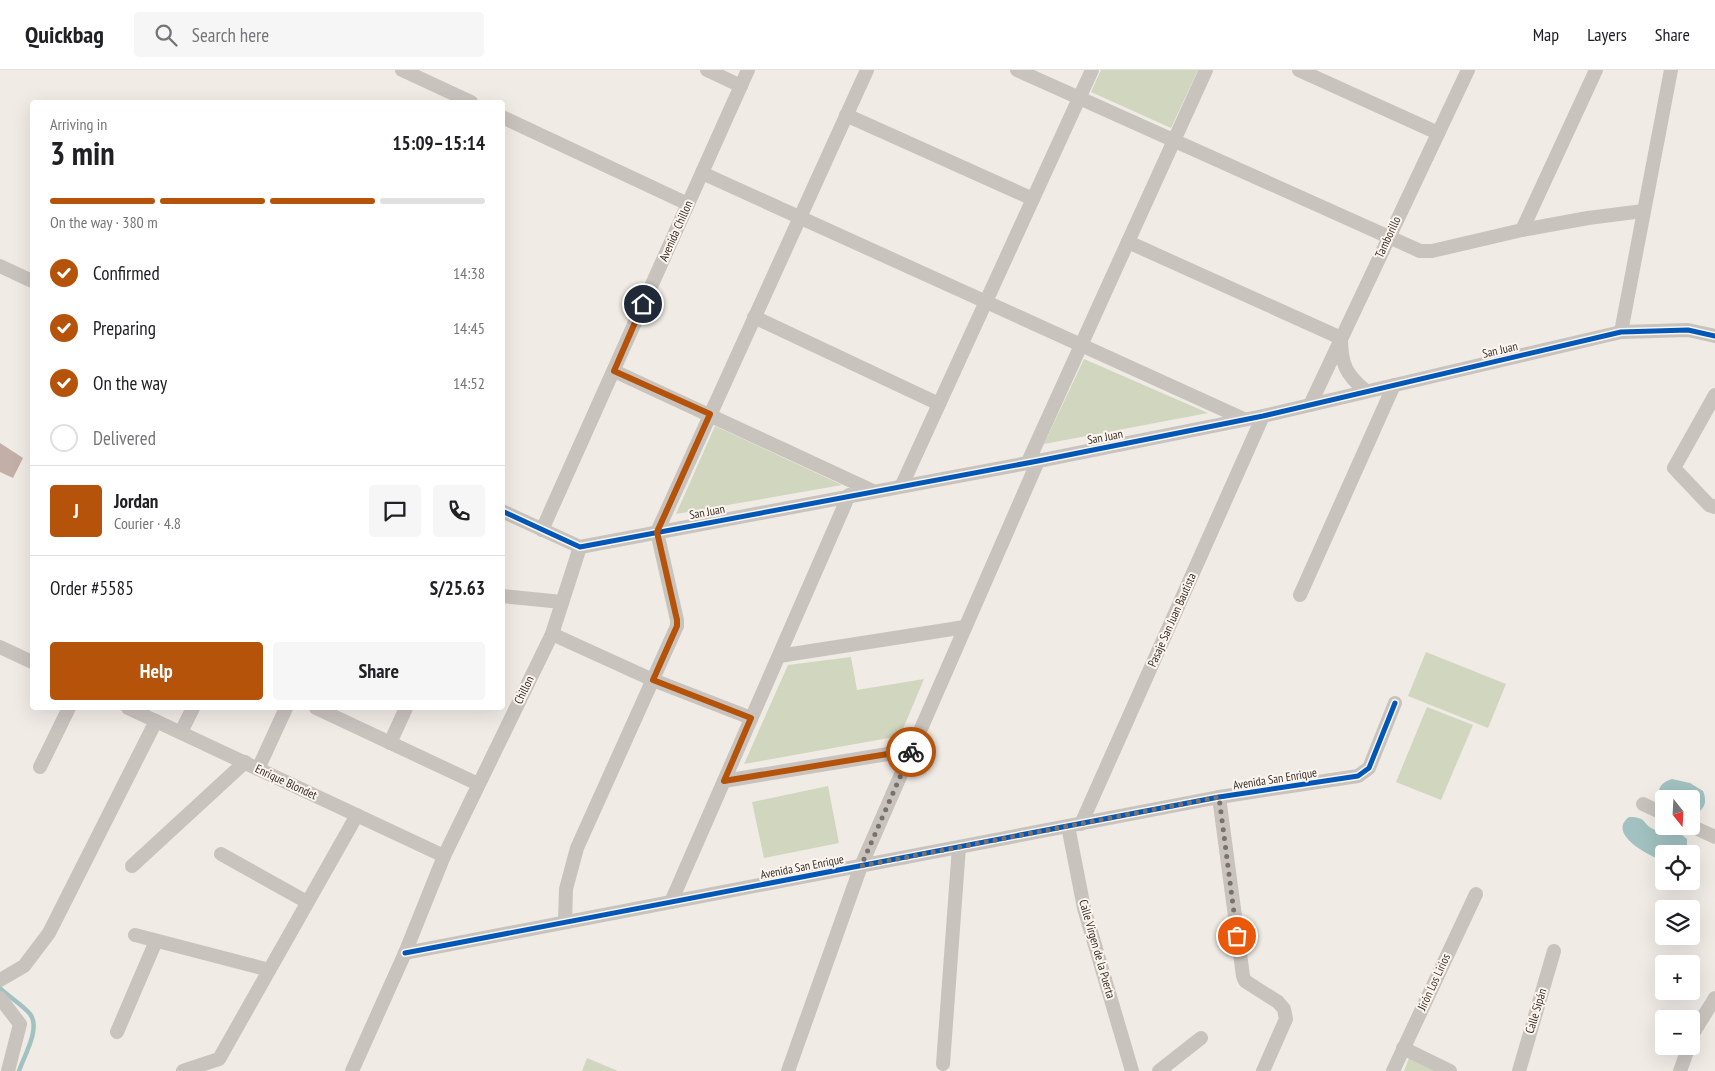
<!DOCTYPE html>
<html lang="en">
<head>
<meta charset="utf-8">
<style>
	body { margin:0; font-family:"PT Sans Narrow",sans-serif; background:#f6f6f6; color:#202124; height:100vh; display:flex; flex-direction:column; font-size:19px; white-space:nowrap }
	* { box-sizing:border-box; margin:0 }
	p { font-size:16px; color:#757577 }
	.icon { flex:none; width:28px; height:28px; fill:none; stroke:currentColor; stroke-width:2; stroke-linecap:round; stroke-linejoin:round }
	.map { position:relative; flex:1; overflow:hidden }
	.details { position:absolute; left:30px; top:30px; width:475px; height:610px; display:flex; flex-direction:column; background:#fff; border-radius:5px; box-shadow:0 5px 20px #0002 }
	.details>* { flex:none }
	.needle { width:32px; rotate:162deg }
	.tools { position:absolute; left:1655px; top:720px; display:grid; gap:10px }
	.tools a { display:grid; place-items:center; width:45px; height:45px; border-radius:5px; background:#fff; box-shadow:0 5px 20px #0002; font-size:25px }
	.pin { position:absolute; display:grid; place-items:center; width:42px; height:42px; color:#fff; margin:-21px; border:2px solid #fff; border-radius:50%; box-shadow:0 1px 5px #0007 }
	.courier { position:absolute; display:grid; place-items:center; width:50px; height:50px; margin:-25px; border:4px solid #b45309; border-radius:50%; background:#fff; color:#222; box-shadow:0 1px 6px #0007 }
	.overview em { font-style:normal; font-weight:800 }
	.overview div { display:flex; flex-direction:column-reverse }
	.overview { display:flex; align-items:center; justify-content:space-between; height:85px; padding:0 20px }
	h1 { font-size:32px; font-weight:800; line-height:38px }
	.bar { display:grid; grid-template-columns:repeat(4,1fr); gap:8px 5px; align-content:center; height:60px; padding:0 20px }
	.bar i { height:6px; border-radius:4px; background:#e0e0e0 }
	.bar .on { background:#b45309 }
	.bar p { grid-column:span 4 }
	.line { display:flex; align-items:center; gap:12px; padding:0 20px; border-top:1px solid #e0e0e0 }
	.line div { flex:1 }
	.round { display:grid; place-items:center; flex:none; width:52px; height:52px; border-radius:5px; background:#f6f6f6 }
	ol { padding:0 20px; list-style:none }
	li { display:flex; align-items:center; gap:15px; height:55px }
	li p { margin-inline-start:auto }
	li .icon { padding:5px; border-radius:50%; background:#b45309; color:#fff; stroke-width:4 }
	li:last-child { color:#757577 }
	li i { width:28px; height:28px; border:2px solid #e0e0e0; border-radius:50% }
	.primary-button { display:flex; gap:10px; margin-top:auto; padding:10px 20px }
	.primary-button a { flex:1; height:58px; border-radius:5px; background:#b45309; color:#fff; font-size:20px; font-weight:800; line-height:58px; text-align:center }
	.primary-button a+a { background:#f6f6f6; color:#202124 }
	header { display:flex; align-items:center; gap:30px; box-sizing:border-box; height:70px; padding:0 25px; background:#fff; border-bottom:1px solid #e0e0e0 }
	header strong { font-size:24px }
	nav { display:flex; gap:28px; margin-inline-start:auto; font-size:18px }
	.search { width:350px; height:45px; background:#f6f6f6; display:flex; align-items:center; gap:12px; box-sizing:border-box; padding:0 18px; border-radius:5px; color:#757577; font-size:19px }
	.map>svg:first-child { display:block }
	.green { fill:#d1d6bf }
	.water { fill:#a1c2c1 }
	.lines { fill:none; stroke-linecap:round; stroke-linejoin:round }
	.stream { stroke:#a1c2c1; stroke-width:4.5 }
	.building { fill:#c3afa7 }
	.minor { stroke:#c9c3be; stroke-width:14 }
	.cycleway-casing { stroke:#fbf5ee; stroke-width:8 }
	.cycleway { stroke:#0057b8; stroke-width:5 }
	.done { stroke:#7a716c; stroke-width:5; stroke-dasharray:0 9 }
	.route { stroke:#b45309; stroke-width:6 }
	.labels { text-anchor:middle; stroke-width:4; stroke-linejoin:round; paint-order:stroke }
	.street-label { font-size:12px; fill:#3b302b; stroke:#fbf5ee }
</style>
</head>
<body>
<header>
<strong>Quickbag</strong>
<div class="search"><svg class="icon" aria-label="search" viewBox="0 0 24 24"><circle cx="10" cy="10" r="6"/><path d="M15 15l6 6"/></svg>Search here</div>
<nav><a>Map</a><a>Layers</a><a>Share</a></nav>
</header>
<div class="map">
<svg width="1715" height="1001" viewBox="0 0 1715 1001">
	<rect width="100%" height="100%" fill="#f0ebe5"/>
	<g class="green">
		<polygon points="1101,0 1198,0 1171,58 1091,22"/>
		<polygon points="1084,289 1208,343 1044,374"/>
		<polygon points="715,356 842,415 676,444"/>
		<polygon points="1426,582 1506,614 1488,658 1408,626"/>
		<polygon points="851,587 857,620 924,609 900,666 744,694 788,595"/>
		<polygon points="1427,637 1473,655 1441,730 1396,712"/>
		<polygon points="828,716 839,773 764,788 752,732"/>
		<polygon points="587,988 618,1001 582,1001"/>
		<polygon points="1409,988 1435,1001 1404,1001"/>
	</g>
	<g class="water">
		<path d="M1672,709L1690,713L1703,721C1708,733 1704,742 1691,744V729L1662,727C1655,718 1663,712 1672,709Z"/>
		<path d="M1629,747C1648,747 1642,754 1653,759C1667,765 1670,754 1687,769V779L1685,784H1664V791C1651,787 1606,764 1629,747Z"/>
	</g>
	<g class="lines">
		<path class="stream" d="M0,918C8,926 24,936 30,944C41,958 24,986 19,1001"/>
	</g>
	<polygon class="building" points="0,373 23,388 13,408 0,402"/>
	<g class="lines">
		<g class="minor">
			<polyline points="402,0 471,32"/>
			<polyline points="707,0 741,16"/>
			<polyline points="1017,0 1420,181 1432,181 1522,160 1588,148 1643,141"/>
			<polyline points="1299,0 1438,63"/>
			<polyline points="846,45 1033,129"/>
			<polyline points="502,47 688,134"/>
			<polyline points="702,103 1244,349"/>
			<polyline points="1522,160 1596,0"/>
			<path d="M1128,172L1341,268C1341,294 1346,305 1366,321"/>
			<polyline points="0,196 32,211"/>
			<polyline points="754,247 939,334"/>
			<polyline points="1621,262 1671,0"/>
			<polyline points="614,301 873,421"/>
			<polyline points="1715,325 1674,398 1709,435 1715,437"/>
			<polyline points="1310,335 1468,0"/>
			<polyline points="1028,392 1206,0"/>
			<polyline points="902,415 1092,0"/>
			<polyline points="502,441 580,477 1038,391 1263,346 1621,262 1688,260 1715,266"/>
			<polyline points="542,460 748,0"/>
			<polyline points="1300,525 1394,315"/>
			<polyline points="502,526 562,532"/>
			<polyline points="552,564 653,610 751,648"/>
			<polyline points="0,577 32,592"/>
			<polyline points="779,586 965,557"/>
			<polyline points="128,638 444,786"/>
			<polyline points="316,638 478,714"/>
			<polyline points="181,662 193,638"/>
			<polyline points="390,673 406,638"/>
			<polyline points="40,697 69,638"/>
			<polyline points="258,699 286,638"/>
			<polyline points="724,711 912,680"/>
			<polyline points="1219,727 1243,906 1245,911 1278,932 1284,939 1286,949 1263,1001"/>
			<polyline points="1643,734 1664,744"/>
			<polyline points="1081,754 1263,346"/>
			<polyline points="1068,756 1084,838 1132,1001"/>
			<polyline points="1691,756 1715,767"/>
			<polyline points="221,784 307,832"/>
			<polyline points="132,796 245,692"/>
			<polyline points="671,832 849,425"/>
			<polyline points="565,852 566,819 577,778 677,556 677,550 657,462 867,0"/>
			<polyline points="135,865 269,900"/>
			<polyline points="405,883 1219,727 1358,706 1369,698 1395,633"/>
			<polyline points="0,910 24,896 49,863 156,651"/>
			<polyline points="0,928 20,954 8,1001"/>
			<polyline points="117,962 156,871"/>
			<polyline points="1691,969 1695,960 1715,928"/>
			<polyline points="1403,978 1450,1001"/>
			<polyline points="943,994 959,777"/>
			<polyline points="183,1001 219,989 357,745"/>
			<polyline points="352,1001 405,883 444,786 552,564 580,477"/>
			<polyline points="788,1001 861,796 1038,391"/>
			<polyline points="1159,1001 1201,968"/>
			<polyline points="1393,1001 1476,824"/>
			<polyline points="1519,1001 1554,881"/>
			<polyline points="1680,1001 1689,976"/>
		</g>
		<g class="cycleway-casing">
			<g id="cycleway">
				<polyline points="502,441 580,477 1038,391 1263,346 1621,262 1688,260 1715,266"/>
				<polyline points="405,883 1219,727 1358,706 1369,698 1395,633"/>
			</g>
		</g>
		<use href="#cycleway" class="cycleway"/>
	</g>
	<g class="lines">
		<polyline class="done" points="911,682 861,796 1219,727 1237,866"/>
		<polyline class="route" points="643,234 614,301 710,344 657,462 677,550 677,556 653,610 751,648 724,711 912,680 911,682"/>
	</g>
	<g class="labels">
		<g class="street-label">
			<text transform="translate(676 161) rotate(-66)" y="4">Avenida Chillon</text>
			<text transform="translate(1388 167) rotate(-65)" y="4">Tamborillo</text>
			<text transform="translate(1500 280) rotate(-13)" y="4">San Juan</text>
			<text transform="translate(1105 367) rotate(-11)" y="4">San Juan</text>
			<text transform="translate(707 442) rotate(-11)" y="4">San Juan</text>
			<text transform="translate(1172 550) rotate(-66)" y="4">Pasaje San Juan Bautista</text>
			<text transform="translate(524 620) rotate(-64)" y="4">Chillon</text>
			<text transform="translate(1275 709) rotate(-9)" y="4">Avenida San Enrique</text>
			<text transform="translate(286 712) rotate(25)" y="4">Enrique Blondet</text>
			<text transform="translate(802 797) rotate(-11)" y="4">Avenida San Enrique</text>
			<text transform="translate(1097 879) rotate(74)" y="4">Calle Virgen de la Puerta</text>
			<text transform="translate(1434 912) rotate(-65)" y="4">Jirón Los Lirios</text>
			<text transform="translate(1536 941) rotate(-73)" y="4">Calle Sipán</text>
		</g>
	</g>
</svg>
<div class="tools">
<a><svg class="needle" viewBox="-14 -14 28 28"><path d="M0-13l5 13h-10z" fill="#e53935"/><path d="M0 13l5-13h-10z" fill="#757577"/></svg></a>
<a><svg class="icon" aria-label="locate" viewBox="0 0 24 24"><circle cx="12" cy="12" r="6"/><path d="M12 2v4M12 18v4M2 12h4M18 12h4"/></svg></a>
<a><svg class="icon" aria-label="layers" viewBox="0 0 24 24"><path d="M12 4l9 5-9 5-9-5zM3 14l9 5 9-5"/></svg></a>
<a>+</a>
<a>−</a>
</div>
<div class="pin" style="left:1237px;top:866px;background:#ea580c"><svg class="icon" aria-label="bag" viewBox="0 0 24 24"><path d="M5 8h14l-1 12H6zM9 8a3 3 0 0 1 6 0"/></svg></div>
<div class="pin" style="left:643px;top:234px;background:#1f2937"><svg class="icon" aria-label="home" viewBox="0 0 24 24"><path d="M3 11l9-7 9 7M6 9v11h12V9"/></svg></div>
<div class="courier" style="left:911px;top:682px"><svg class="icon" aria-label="bike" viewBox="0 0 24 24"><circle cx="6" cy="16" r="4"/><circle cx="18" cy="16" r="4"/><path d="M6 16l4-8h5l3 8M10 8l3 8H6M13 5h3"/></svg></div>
<section class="details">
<div class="overview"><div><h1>3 min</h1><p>Arriving in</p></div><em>15:09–15:14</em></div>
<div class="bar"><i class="on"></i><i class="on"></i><i class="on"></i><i></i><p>On the way · 380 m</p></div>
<ol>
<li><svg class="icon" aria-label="check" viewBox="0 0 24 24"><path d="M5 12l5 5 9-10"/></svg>Confirmed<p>14:38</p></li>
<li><svg class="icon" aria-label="check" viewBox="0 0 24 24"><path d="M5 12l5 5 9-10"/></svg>Preparing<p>14:45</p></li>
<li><svg class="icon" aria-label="check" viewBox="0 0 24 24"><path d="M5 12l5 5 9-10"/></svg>On the way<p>14:52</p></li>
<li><i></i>Delivered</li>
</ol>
<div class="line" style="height:90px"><b class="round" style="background:#b45309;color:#fff">J</b><div><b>Jordan</b><p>Courier · 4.8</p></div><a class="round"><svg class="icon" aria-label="chat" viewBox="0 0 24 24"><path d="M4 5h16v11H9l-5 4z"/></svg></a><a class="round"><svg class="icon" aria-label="phone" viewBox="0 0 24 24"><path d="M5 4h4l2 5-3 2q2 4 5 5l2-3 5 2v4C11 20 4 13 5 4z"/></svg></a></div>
<div class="line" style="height:65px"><div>Order #5585</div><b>S/25.63</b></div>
<div class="primary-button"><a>Help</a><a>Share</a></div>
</section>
</div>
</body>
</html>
